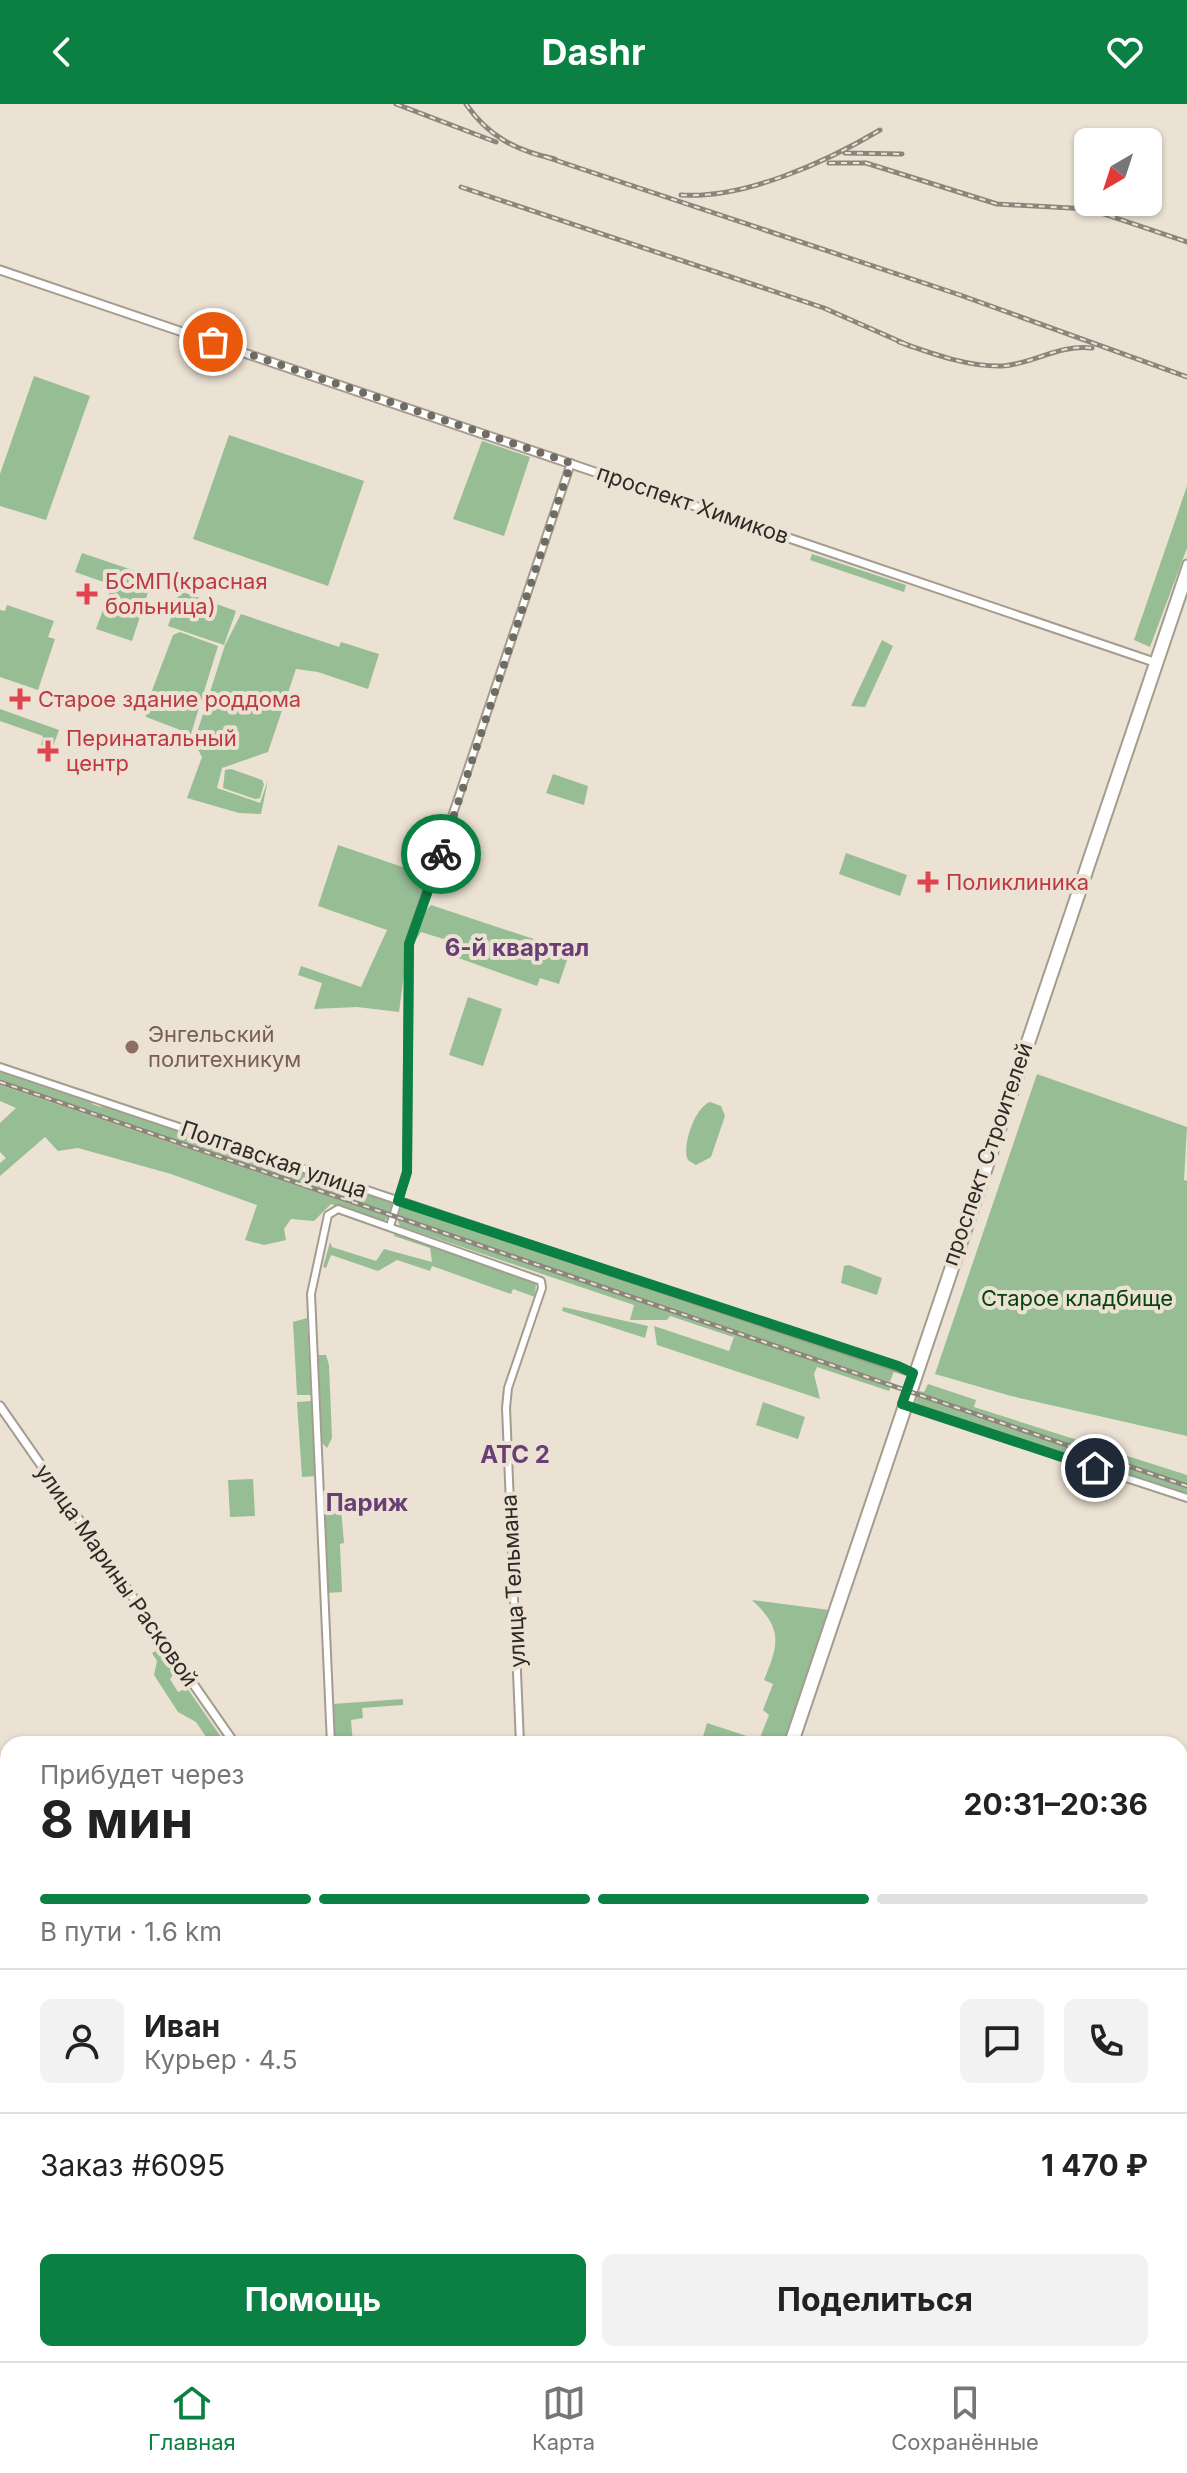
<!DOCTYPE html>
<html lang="ru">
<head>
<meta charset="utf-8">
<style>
	body { margin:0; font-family:Inter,sans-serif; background:#f2f2f2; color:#222; height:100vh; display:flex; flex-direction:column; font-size:30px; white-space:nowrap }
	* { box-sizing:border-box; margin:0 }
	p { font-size:26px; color:#767676 }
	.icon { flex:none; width:44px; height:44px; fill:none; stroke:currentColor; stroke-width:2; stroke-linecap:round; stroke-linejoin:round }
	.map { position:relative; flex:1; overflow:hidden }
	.sheet { position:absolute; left:0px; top:1632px; width:1188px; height:626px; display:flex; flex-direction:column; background:#fff; border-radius:24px 24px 0 0; box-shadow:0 2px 6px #0004 }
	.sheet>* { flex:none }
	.needle { width:52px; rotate:219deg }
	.tools { position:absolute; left:1074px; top:24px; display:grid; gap:16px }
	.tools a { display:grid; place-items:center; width:88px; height:88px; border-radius:12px; background:#fff; box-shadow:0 2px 6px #0004; font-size:40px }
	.pin { position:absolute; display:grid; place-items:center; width:68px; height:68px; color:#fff; margin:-34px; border:4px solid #fff; border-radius:50%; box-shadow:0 2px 8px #0007 }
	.courier { position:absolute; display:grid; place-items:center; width:80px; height:80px; margin:-40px; border:6px solid #0b8043; border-radius:50%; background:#fff; color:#222; box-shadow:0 2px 10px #0007 }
	.head em { font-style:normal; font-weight:700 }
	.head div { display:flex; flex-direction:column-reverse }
	.head { display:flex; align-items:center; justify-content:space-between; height:136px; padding:0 40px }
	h1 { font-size:52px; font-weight:700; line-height:60px }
	.bar { display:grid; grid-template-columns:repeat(4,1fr); gap:12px 8px; align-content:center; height:96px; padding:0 40px }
	.bar i { height:10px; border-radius:6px; background:#e0e0e0 }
	.bar .active { background:#0b8043 }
	.bar p { grid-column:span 4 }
	.line { display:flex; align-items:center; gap:20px; padding:0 40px; border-top:2px solid #e0e0e0 }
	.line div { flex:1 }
	.round { display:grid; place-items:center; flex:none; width:84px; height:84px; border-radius:12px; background:#f2f2f2 }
	.cta { display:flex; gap:16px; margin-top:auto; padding:16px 40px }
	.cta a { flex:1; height:92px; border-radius:12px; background:#0b8043; color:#fff; font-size:32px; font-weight:700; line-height:92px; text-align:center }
	.cta a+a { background:#f2f2f2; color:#222 }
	header { display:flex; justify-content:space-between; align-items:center; height:104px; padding:0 40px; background:#0b8043; color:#fff; font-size:36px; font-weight:700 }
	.dock { display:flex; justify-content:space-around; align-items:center; height:112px; border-top:2px solid #e0e0e0; background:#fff; font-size:22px; color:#767676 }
	.dock a { display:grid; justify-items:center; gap:4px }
	.dock .active { color:#0b8043 }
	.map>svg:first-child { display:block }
	.green { fill:#97bd95 }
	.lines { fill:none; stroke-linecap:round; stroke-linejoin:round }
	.minor-casing { stroke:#a49c8f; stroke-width:10 }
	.major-casing { stroke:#a49c8f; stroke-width:11 }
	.minor { stroke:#fff; stroke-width:6 }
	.major { stroke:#fff; stroke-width:7 }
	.rail-casing { stroke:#8b857c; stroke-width:5 }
	.rail { stroke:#ebe2d4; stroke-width:2; stroke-dasharray:6; stroke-linecap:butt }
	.done { stroke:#706b63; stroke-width:8; stroke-dasharray:0 14.4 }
	.route { stroke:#0b8043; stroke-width:10 }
	.health-dot { fill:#e0444e; stroke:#ebe2d4; stroke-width:3 }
	.education-dot { fill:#8d6e63; stroke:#ebe2d4; stroke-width:3 }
	.labels { text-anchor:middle; stroke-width:8; stroke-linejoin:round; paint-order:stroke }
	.street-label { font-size:22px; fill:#2e2b26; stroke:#ebe2d4 }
	.health-label { font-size:22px; fill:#be3a42; stroke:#ebe2d4; text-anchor:start }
	.education-label { font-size:22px; fill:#785e54; stroke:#ebe2d4; text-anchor:start }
	.park-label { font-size:22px; fill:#07430d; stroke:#ebe2d4 }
	.neighbourhood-label { font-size:24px; font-weight:bold; fill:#693e75; stroke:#ebe2d4 }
</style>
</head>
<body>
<header><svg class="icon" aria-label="back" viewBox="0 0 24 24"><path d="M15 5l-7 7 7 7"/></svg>Dashr<svg class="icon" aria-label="heart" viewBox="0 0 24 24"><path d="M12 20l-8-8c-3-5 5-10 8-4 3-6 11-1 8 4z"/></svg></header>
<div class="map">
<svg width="1187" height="2257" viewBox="0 0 1187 2257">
	<rect width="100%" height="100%" fill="#ebe2d4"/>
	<g class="green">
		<polygon points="34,272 90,292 46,416 0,402 0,370"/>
		<polygon points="229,331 364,377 328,482 193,435"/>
		<polygon points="482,337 530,353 504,432 453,415"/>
		<polygon points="1187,382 1187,444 1150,543 1134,536"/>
		<polygon points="82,449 153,473 132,537 96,525 112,481 75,468"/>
		<polygon points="812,450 906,481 904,488 810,456"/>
		<polygon points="180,487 236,507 224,541 168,522"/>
		<polygon points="7,501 54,517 48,533 55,535 38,586 0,573 0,506 5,507"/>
		<polygon points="241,510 339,543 341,538 379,550 368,585 318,568 296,565 268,648 222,664 217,684 260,699 268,676 261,710 239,709 187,694 202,653 194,638 225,541"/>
		<polygon points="180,528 218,542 191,630 146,613 145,605 173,531"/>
		<polygon points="882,536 893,542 865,603 851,602"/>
		<polygon points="0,605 59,626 52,645 41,641 43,632 0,617"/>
		<polygon points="231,665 262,676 264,680 260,694 255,695 223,684 225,666"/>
		<polygon points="553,670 588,682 584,701 546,689"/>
		<polygon points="338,741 429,772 409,833 399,908 357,903 314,905 322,879 298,871 301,862 361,883 387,826 318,802"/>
		<polygon points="846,749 907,771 900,792 839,770"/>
		<polygon points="431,801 570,847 559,880 540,874 537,882 450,851 453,838 421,828 415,837 422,810"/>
		<polygon points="468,893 502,905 483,962 449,951"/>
		<polygon points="0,965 93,996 92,1000 101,1003 103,1000 390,1098 393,1101 391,1109 0,978"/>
		<polygon points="1037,970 1187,1023 1184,1076 1187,1077 1187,1332 1011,1292 935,1270"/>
		<polygon points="0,981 390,1113 383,1117 331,1100 314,1117 291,1115 284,1125 286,1136 264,1141 245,1136 257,1101 171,1070 78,1044 58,1047 45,1033 0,1072 0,1059 6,1054 0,1048 0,1019 16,1004 0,997"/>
		<path d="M710,998L721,1002L725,1012L711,1053L696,1061L688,1056C681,1043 695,1003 710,998Z"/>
		<polygon points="406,1102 895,1264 890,1278 779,1242 891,1282 889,1287 817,1263 814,1270 820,1295 657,1241 654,1222 729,1247 735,1230 733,1233 670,1212 667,1216 630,1216 634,1201 400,1122 397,1115 738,1228 398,1112 400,1105"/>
		<polygon points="396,1128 536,1177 535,1193 513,1185 511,1190 432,1162 430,1167 397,1156 378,1167 331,1151 326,1164 323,1163 330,1138 332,1143 376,1157 384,1145 432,1158 430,1144 394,1132"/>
		<polygon points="849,1161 882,1174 877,1191 841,1179 844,1162"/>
		<polygon points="563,1203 648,1222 645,1234 562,1207"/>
		<polygon points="307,1214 311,1291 297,1291 293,1218"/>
		<polygon points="317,1251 326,1251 329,1261 332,1334 327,1344 322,1339"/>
		<polygon points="928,1280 976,1296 974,1303 1187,1371 1187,1392 915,1300 919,1287 924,1288"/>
		<polygon points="311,1297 316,1372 302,1373 297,1298"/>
		<polygon points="763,1298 805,1313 798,1335 756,1321"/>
		<polygon points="253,1375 255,1412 230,1413 228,1376"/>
		<polygon points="340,1393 344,1439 340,1440 342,1488 327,1489 323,1394"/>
		<path d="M752,1496L829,1506L785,1640H701L707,1619L759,1636L769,1611L763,1606L773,1580L764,1576C779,1539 783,1525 752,1496Z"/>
		<polygon points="160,1545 180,1574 173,1571 170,1575 178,1588 187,1584 226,1640 211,1640 196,1618 178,1608 154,1571 157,1557 152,1549"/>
		<polygon points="403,1595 403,1601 362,1604 363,1614 351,1616 353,1640 335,1640 332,1600"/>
	</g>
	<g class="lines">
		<g class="minor-casing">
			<g id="minor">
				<polyline points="0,963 913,1269"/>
				<polyline points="390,1122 407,1068 409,840 571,359"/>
				<polyline points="907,1302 1187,1394"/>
				<polyline points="331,1640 311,1190 328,1111 338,1105 541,1177 542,1184 508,1284 506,1304 520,1640"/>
				<polyline points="1180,1834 1187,1833"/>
			</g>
		</g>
		<g class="major-casing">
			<g id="major">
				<polyline points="0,166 1157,559"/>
				<polyline points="0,1302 235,1640"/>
				<polyline points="788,1640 1187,460"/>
				<polyline points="794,1640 1187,476"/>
				<polyline points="0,2093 8,2093"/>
				<polyline points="495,2250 508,2255 517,2250"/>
				<polyline points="631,2257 631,2250"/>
			</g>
		</g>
		<use href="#minor" class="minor"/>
		<use href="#major" class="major"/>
		<g class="rail-casing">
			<g id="rail">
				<polyline points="396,0 496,38"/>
				<path d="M466,0C488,32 516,47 555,55"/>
				<polyline points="845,49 902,50"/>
				<polyline points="546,53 960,191 1187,273"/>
				<polyline points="829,59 866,59 997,100 1089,105 1187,138"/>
				<polyline points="461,83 824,204 910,242"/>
				<path d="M681,91C745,95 826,58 880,26"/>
				<path d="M899,238C931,249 967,263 1002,262C1033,260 1059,240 1092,244"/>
				<polyline points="0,978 1187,1382"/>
			</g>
		</g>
		<use href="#rail" class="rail"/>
	</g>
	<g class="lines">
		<polyline class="done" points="213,238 571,359 441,750"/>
		<polyline class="route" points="441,750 409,840 407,1068 398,1097 898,1262 913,1269 902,1300 1095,1364"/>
	</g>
	<g class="health-dot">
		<path d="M83 478h8v8h8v8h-8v8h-8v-8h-8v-8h8z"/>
		<path d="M16 583h8v8h8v8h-8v8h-8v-8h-8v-8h8z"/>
		<path d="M44 635h8v8h8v8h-8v8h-8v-8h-8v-8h8z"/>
		<path d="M924 766h8v8h8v8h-8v8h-8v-8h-8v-8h8z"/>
	</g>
	<circle class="education-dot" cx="132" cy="943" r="8"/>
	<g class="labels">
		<g class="street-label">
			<text transform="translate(693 400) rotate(19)" y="8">проспект Химиков</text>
			<text transform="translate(987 1050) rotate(-71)" y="8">проспект Строителей</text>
			<text transform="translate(274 1055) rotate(19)" y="8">Полтавская улица</text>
			<text transform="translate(117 1471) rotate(55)" y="8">улица Марины Расковой</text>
			<text transform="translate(513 1477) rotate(-93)" y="8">улица Тельмана</text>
		</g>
		<g class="health-label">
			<text x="105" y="485">БСМП(красная<tspan x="105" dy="25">больница)</tspan></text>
			<text x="38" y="603">Старое здание роддома</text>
			<text x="66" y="642">Перинатальный<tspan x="66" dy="25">центр</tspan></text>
			<text x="946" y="786">Поликлиника</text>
		</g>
		<g class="education-label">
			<text x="148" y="938">Энгельский<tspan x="148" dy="25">политехникум</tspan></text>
		</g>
		<g class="park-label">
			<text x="1077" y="1202">Старое кладбище</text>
		</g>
		<g class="neighbourhood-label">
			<text x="517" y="852">6-й квартал</text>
			<text x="515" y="1359">АТС 2</text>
			<text x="367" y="1407">Париж</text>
		</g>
	</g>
</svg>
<div class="tools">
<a><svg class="needle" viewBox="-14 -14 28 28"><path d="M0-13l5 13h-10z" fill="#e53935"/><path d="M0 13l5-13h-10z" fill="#767676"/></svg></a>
</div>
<div class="pin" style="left:213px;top:238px;background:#ea580c"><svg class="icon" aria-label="bag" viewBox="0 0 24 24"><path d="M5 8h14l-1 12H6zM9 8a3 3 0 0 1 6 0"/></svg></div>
<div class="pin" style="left:1095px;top:1364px;background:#1f2937"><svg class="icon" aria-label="home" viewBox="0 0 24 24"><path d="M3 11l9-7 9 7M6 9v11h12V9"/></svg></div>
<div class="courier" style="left:441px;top:750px"><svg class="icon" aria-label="bike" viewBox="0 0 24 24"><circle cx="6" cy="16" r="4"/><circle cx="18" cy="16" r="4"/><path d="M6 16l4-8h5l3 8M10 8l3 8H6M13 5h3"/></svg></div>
<section class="sheet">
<div class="head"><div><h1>8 мин</h1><p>Прибудет через</p></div><em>20:31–20:36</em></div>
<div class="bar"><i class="active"></i><i class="active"></i><i class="active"></i><i></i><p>В пути · 1.6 km</p></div>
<div class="line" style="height:144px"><a class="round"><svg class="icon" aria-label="person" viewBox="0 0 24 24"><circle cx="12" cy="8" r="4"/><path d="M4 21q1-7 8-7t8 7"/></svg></a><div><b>Иван</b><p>Курьер · 4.5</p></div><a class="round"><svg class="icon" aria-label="chat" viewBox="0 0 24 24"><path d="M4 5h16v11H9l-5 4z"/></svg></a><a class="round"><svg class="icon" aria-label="phone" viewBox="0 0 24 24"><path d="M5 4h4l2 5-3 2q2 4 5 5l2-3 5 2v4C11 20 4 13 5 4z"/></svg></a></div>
<div class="line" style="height:104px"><div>Заказ #6095</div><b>1 470 ₽</b></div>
<div class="cta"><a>Помощь</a><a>Поделиться</a></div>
</section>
</div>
<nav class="dock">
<a class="active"><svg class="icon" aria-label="home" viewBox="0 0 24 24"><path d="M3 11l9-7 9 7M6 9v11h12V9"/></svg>Главная</a>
<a><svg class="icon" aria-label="map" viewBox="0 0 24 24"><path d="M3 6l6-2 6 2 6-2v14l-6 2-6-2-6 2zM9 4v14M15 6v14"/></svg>Карта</a>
<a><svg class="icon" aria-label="saved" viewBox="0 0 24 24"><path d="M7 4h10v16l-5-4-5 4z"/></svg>Сохранённые</a>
</nav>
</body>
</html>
